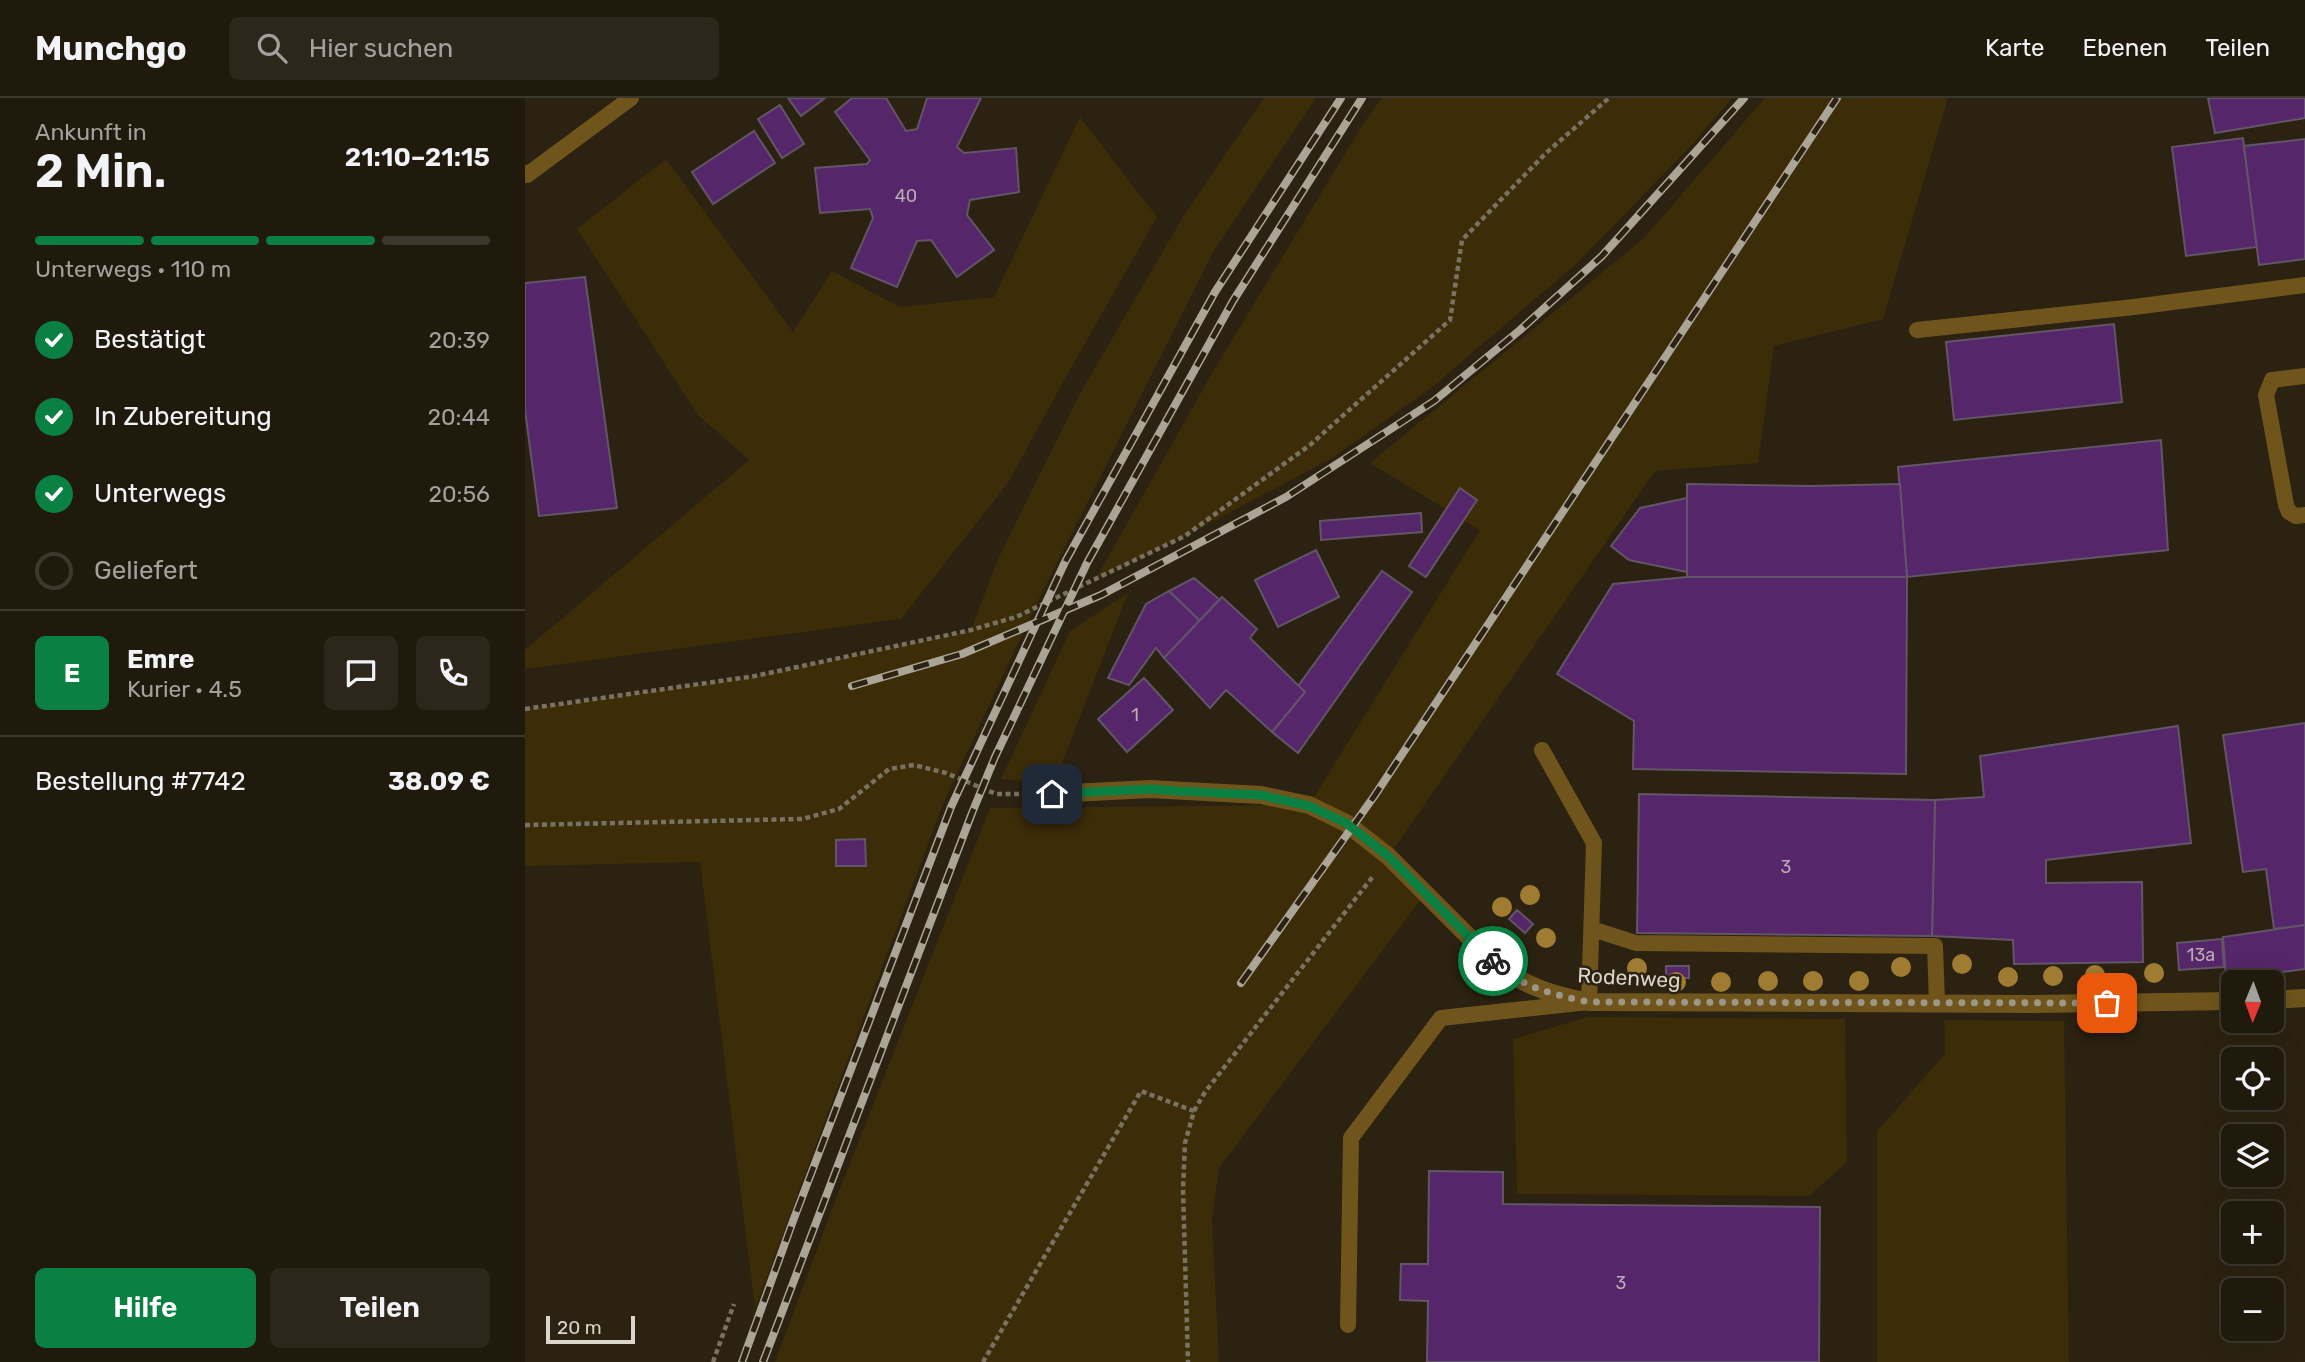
<!DOCTYPE html>
<html lang="de">
<head>
<meta charset="utf-8">
<style>
	body { margin:0; font-family:Rubik,sans-serif; background:#2d271b; color:#f1f3f6; height:100vh; display:flex; flex-direction:column; font-size:26px; white-space:nowrap }
	* { box-sizing:border-box; margin:0 }
	p { font-size:23px; color:#a2a19d }
	.icon { flex:none; width:38px; height:38px; fill:none; stroke:currentColor; stroke-width:2; stroke-linecap:round; stroke-linejoin:round }
	.map { position:relative; flex:1; overflow:hidden }
	.details { display:flex; flex-direction:column; background:#201a0d; width:525px }
	.details>* { flex:none }
	.needle { width:46px; rotate:181deg }
	.fabs { position:absolute; left:1696px; top:872px; display:grid; gap:14px }
	.fabs a { display:grid; place-items:center; width:63px; height:63px; border-radius:10px; background:#201a0d; box-shadow:0 7px 28px #0002,0 0 0 2px #3d382e; font-size:35px }
	.scale { position:absolute; left:21px; bottom:18px; width:89px; box-sizing:border-box; padding-left:7px; border:4px solid #dbd6cb; border-top:0; font-size:19px; line-height:24px; white-space:nowrap; color:#dbd6cb; -webkit-text-stroke:5px #2b2211; paint-order:stroke }
	.pin { position:absolute; display:grid; place-items:center; width:60px; height:60px; color:#fff; margin:-30px; border-radius:14px; box-shadow:0 4px 10px #0006 }
	.courier { position:absolute; display:grid; place-items:center; width:70px; height:70px; margin:-35px; border:5px solid #0b8043; border-radius:50%; background:#fff; color:#222; box-shadow:0 2px 9px #0007 }
	.head em { font-style:normal; font-weight:600 }
	.head div { display:flex; flex-direction:column-reverse }
	.head { display:flex; align-items:center; justify-content:space-between; height:119px; padding:0 35px }
	h1 { font-size:46px; font-weight:600; line-height:52px }
	.bar { display:grid; grid-template-columns:repeat(4,1fr); gap:10px 7px; align-content:center; height:84px; padding:0 35px }
	.bar i { height:9px; border-radius:5px; background:#3d382e }
	.bar .on { background:#0b8043 }
	.bar p { grid-column:span 4 }
	.line { display:flex; align-items:center; gap:18px; padding:0 35px; border-top:2px solid #3d382e }
	.line div { flex:1 }
	.round { display:grid; place-items:center; flex:none; width:74px; height:74px; border-radius:10px; background:#2d271b }
	ol { padding:0 35px; list-style:none }
	li { display:flex; align-items:center; gap:21px; height:77px }
	li p { margin-inline-start:auto }
	li .icon { padding:7px; border-radius:50%; background:#0b8043; color:#fff; stroke-width:4 }
	li:last-child { color:#a2a19d }
	li i { width:38px; height:38px; border:4px solid #3d382e; border-radius:50% }
	.action { display:flex; gap:14px; margin-top:auto; padding:14px 35px }
	.action a { flex:1; height:80px; border-radius:10px; background:#0b8043; color:#fff; font-size:28px; font-weight:600; line-height:80px; text-align:center }
	.action a+a { background:#2d271b; color:#f1f3f6 }
	header { display:flex; align-items:center; gap:42px; box-sizing:border-box; height:98px; padding:0 35px; background:#201a0d; border-bottom:2px solid #3d382e }
	header strong { font-size:33px }
	nav { display:flex; gap:38px; margin-inline-start:auto; font-size:24px }
	.search { width:490px; height:63px; background:#2d271b; display:flex; align-items:center; gap:18px; box-sizing:border-box; padding:0 24px; border-radius:10px; color:#a2a19d; font-size:26px }
	main { display:flex; flex:1; min-height:0 }
	.map>svg:first-child { display:block }
	.green { fill:#3c2c08 }
	.building { fill:#552669; stroke:#615567; stroke-width:2 }
	.lines { fill:none; stroke-linecap:round; stroke-linejoin:round }
	.path { stroke:#797263; stroke-width:4.5; stroke-dasharray:5 3.5; stroke-linecap:butt }
	.service { stroke:#6f551c; stroke-width:16 }
	.minor { stroke:#6f551c; stroke-width:18 }
	.rail-casing { stroke:#aba598; stroke-width:8 }
	.rail { stroke:#2b2211; stroke-width:5; stroke-dasharray:16; stroke-linecap:butt }
	.tree { fill:#9f7c31 }
	.done { stroke:#9d978a; stroke-width:7; stroke-dasharray:0 12.6 }
	.route { stroke:#0b8043; stroke-width:9 }
	.labels { text-anchor:middle; stroke-width:5; stroke-linejoin:round; paint-order:stroke }
	.number-label { font-size:18px; fill:#baaab2 }
	.street-label { font-size:21px; fill:#dbd6cb; stroke:#2b2211 }
</style>
</head>
<body>
<header>
<strong>Munchgo</strong>
<div class="search"><svg class="icon" aria-label="search" viewBox="0 0 24 24"><circle cx="10" cy="10" r="6"/><path d="M15 15l6 6"/></svg>Hier suchen</div>
<nav><a>Karte</a><a>Ebenen</a><a>Teilen</a></nav>
</header>
<main>
<section class="details">
<div class="head"><div><h1>2 Min.</h1><p>Ankunft in</p></div><em>21:10–21:15</em></div>
<div class="bar"><i class="on"></i><i class="on"></i><i class="on"></i><i></i><p>Unterwegs · 110 m</p></div>
<ol>
<li><svg class="icon" aria-label="check" viewBox="0 0 24 24"><path d="M5 12l5 5 9-10"/></svg>Bestätigt<p>20:39</p></li>
<li><svg class="icon" aria-label="check" viewBox="0 0 24 24"><path d="M5 12l5 5 9-10"/></svg>In Zubereitung<p>20:44</p></li>
<li><svg class="icon" aria-label="check" viewBox="0 0 24 24"><path d="M5 12l5 5 9-10"/></svg>Unterwegs<p>20:56</p></li>
<li><i></i>Geliefert</li>
</ol>
<div class="line" style="height:126px"><b class="round" style="background:#0b8043;color:#fff">E</b><div><b>Emre</b><p>Kurier · 4.5</p></div><a class="round"><svg class="icon" aria-label="chat" viewBox="0 0 24 24"><path d="M4 5h16v11H9l-5 4z"/></svg></a><a class="round"><svg class="icon" aria-label="phone" viewBox="0 0 24 24"><path d="M5 4h4l2 5-3 2q2 4 5 5l2-3 5 2v4C11 20 4 13 5 4z"/></svg></a></div>
<div class="line" style="height:91px"><div>Bestellung #7742</div><b>38.09 €</b></div>
<div class="action"><a>Hilfe</a><a>Teilen</a></div>
</section>
<div class="map">
<svg width="1780" height="1264" viewBox="0 0 1780 1264">
	<rect width="100%" height="100%" fill="#2b2211"/>
	<g class="green">
		<polygon points="739,0 791,0 688,154 512,505 418,706 230,1211 175,764 0,768 0,611 230,578 446,532 473,461 553,299 659,117"/>
		<polygon points="857,0 1207,0 1166,48 1050,167 906,290 806,361 660,438 570,482 690,270 838,26"/>
		<polygon points="1240,0 1423,0 1358,221 1249,248 1233,365 1130,373 864,758 900,796 694,1070 687,1121 694,1264 250,1264 309,1106 465,710 784,707 955,432 845,365 1118,141"/>
		<polygon points="555,19 632,119 542,277 483,385 376,521 0,571 0,552 224,362 173,317 52,131 141,61 268,234 307,173 375,209 469,199"/>
		<polygon points="603,495 529,686 476,681 545,533"/>
		<polygon points="1063,919 1320,921 1322,1064 1284,1098 992,1096 988,941"/>
		<polygon points="1419,922 1539,923 1544,1264 1352,1264 1352,1033 1420,956"/>
	</g>
	<g class="building">
		<polygon points="263,0 300,0 276,18"/>
		<polygon points="327,0 361,0 381,33 392,31 402,0 456,0 432,49 439,55 491,50 494,94 445,102 442,117 469,152 432,179 406,142 392,143 372,189 326,170 348,120 345,111 295,115 290,70 342,66 345,62 310,14"/>
		<polygon points="1683,0 1780,0 1780,20 1690,35"/>
		<polygon points="255,7 279,46 257,60 233,21"/>
		<polygon points="229,33 250,65 188,106 167,74"/>
		<polygon points="1718,40 1732,149 1661,158 1647,49"/>
		<polygon points="1780,41 1780,161 1734,167 1719,48"/>
		<polygon points="60,179 92,410 14,418 0,312 0,185"/>
		<polygon points="1589,226 1597,304 1429,322 1421,244"/>
		<polygon points="1636,342 1643,452 1382,479 1373,369"/>
		<polygon points="1162,386 1286,388 1375,386 1382,479 1162,479"/>
		<polygon points="935,390 952,402 901,479 884,468"/>
		<polygon points="1162,400 1162,474 1104,462 1086,448 1115,410"/>
		<polygon points="896,415 897,434 796,442 795,423"/>
		<polygon points="791,452 814,499 753,529 730,482"/>
		<polygon points="857,473 887,494 773,655 747,634 780,594 773,588"/>
		<polygon points="1162,479 1382,479 1381,676 1108,671 1109,623 1032,576 1088,486"/>
		<polygon points="669,480 695,502 675,523 644,493"/>
		<polygon points="644,493 675,523 639,560 631,550 604,587 583,580 621,506"/>
		<polygon points="697,499 732,531 725,540 780,594 747,634 701,592 685,610 639,560"/>
		<polygon points="619,580 648,612 602,654 573,621"/>
		<polygon points="1780,625 1780,827 1749,831 1741,771 1718,774 1698,637"/>
		<polygon points="1653,628 1666,745 1521,762 1521,785 1617,784 1618,864 1489,866 1488,842 1407,838 1410,702 1459,699 1455,658"/>
		<polygon points="1114,696 1410,702 1407,838 1112,835"/>
		<polygon points="340,741 341,768 311,768 311,742"/>
		<polygon points="992,812 1008,826 1000,835 984,821"/>
		<polygon points="1780,827 1780,871 1701,881 1698,839"/>
		<polygon points="1697,841 1699,869 1654,872 1652,845"/>
		<rect x="1141" y="868" width="23" height="12"/>
		<polygon points="904,1073 978,1074 978,1106 1295,1109 1294,1264 902,1264 903,1203 875,1202 876,1166 903,1166"/>
	</g>
	<g class="lines">
		<g class="path">
			<polyline points="0,611 230,578 446,532 491,519 660,438 785,347 925,222 937,142 1021,55 1084,0"/>
			<polyline points="0,727 277,721 314,711 364,671 389,667 421,675 471,696 505,696"/>
			<polyline points="669,1013 680,994 849,777"/>
			<polyline points="188,1264 209,1206"/>
			<polyline points="458,1264 616,993 669,1013 660,1045 658,1091 663,1264"/>
		</g>
		<g class="service">
			<polyline points="0,75 2,77 106,0"/>
			<polyline points="1392,232 1609,209 1780,187"/>
			<polyline points="1780,278 1747,282 1741,297 1761,407 1764,414 1771,418 1780,417"/>
			<polyline points="1067,831 1111,845 1410,848 1412,905"/>
			<polyline points="823,1227 826,1040 916,920 1064,904 1069,745 1017,652"/>
		</g>
		<g class="minor">
			<path d="M527,696L625,691L736,697L784,707L821,725L863,758L972,867C1002,889 1028,897 1064,904L1508,906L1708,903"/>
			<polyline points="1746,902 1780,900"/>
		</g>
		<g class="rail-casing">
			<g id="rail">
				<polyline points="327,588 437,556 576,497 761,399 909,303 995,232 1077,158 1219,0"/>
				<polyline points="716,885 850,697 1312,0"/>
				<polyline points="217,1264 268,1123 426,709 540,464 690,194 816,0"/>
				<polyline points="238,1264 447,715 470,659 562,465 708,203 837,0"/>
			</g>
		</g>
		<use href="#rail" class="rail"/>
	</g>
	<g class="tree">
		<circle cx="1005" cy="797" r="10"/>
		<circle cx="977" cy="809" r="10"/>
		<circle cx="1021" cy="840" r="10"/>
		<circle cx="1437" cy="866" r="10"/>
		<circle cx="1376" cy="869" r="10"/>
		<circle cx="1112" cy="870" r="10"/>
		<circle cx="1629" cy="875" r="10"/>
		<circle cx="1570" cy="877" r="10"/>
		<circle cx="1528" cy="878" r="10"/>
		<circle cx="1483" cy="879" r="10"/>
		<circle cx="1243" cy="883" r="10"/>
		<circle cx="1288" cy="883" r="10"/>
		<circle cx="1334" cy="883" r="10"/>
		<circle cx="1151" cy="884" r="10"/>
		<circle cx="1196" cy="884" r="10"/>
	</g>
	<g class="lines">
		<path class="done" d="M968,863C995,889 1029,897 1064,904L1582,905"/>
		<polyline class="route" points="527,696 625,691 653,693 736,697 784,708 821,725 863,758 968,863"/>
	</g>
	<g class="labels">
		<g class="number-label">
			<text x="381" y="104">40</text>
			<text x="610" y="623">1</text>
			<text x="1261" y="775">3</text>
			<text x="1676" y="863">13a</text>
			<text x="1096" y="1191">3</text>
		</g>
		<g class="street-label">
			<text transform="translate(1104 880) rotate(3)" y="7">Rodenweg</text>
		</g>
	</g>
</svg>
<div class="fabs">
<a><svg class="needle" viewBox="-14 -14 28 28"><path d="M0-13l5 13h-10z" fill="#e53935"/><path d="M0 13l5-13h-10z" fill="#a2a19d"/></svg></a>
<a><svg class="icon" aria-label="locate" viewBox="0 0 24 24"><circle cx="12" cy="12" r="6"/><path d="M12 2v4M12 18v4M2 12h4M18 12h4"/></svg></a>
<a><svg class="icon" aria-label="layers" viewBox="0 0 24 24"><path d="M12 4l9 5-9 5-9-5zM3 14l9 5 9-5"/></svg></a>
<a>+</a>
<a>−</a>
</div>
<div class="scale">20 m</div>
<div class="pin" style="left:1582px;top:905px;background:#ea580c"><svg class="icon" aria-label="bag" viewBox="0 0 24 24"><path d="M5 8h14l-1 12H6zM9 8a3 3 0 0 1 6 0"/></svg></div>
<div class="pin" style="left:527px;top:696px;background:#1f2937"><svg class="icon" aria-label="home" viewBox="0 0 24 24"><path d="M3 11l9-7 9 7M6 9v11h12V9"/></svg></div>
<div class="courier" style="left:968px;top:863px"><svg class="icon" aria-label="bike" viewBox="0 0 24 24"><circle cx="6" cy="16" r="4"/><circle cx="18" cy="16" r="4"/><path d="M6 16l4-8h5l3 8M10 8l3 8H6M13 5h3"/></svg></div>
</div>
</main>
</body>
</html>
